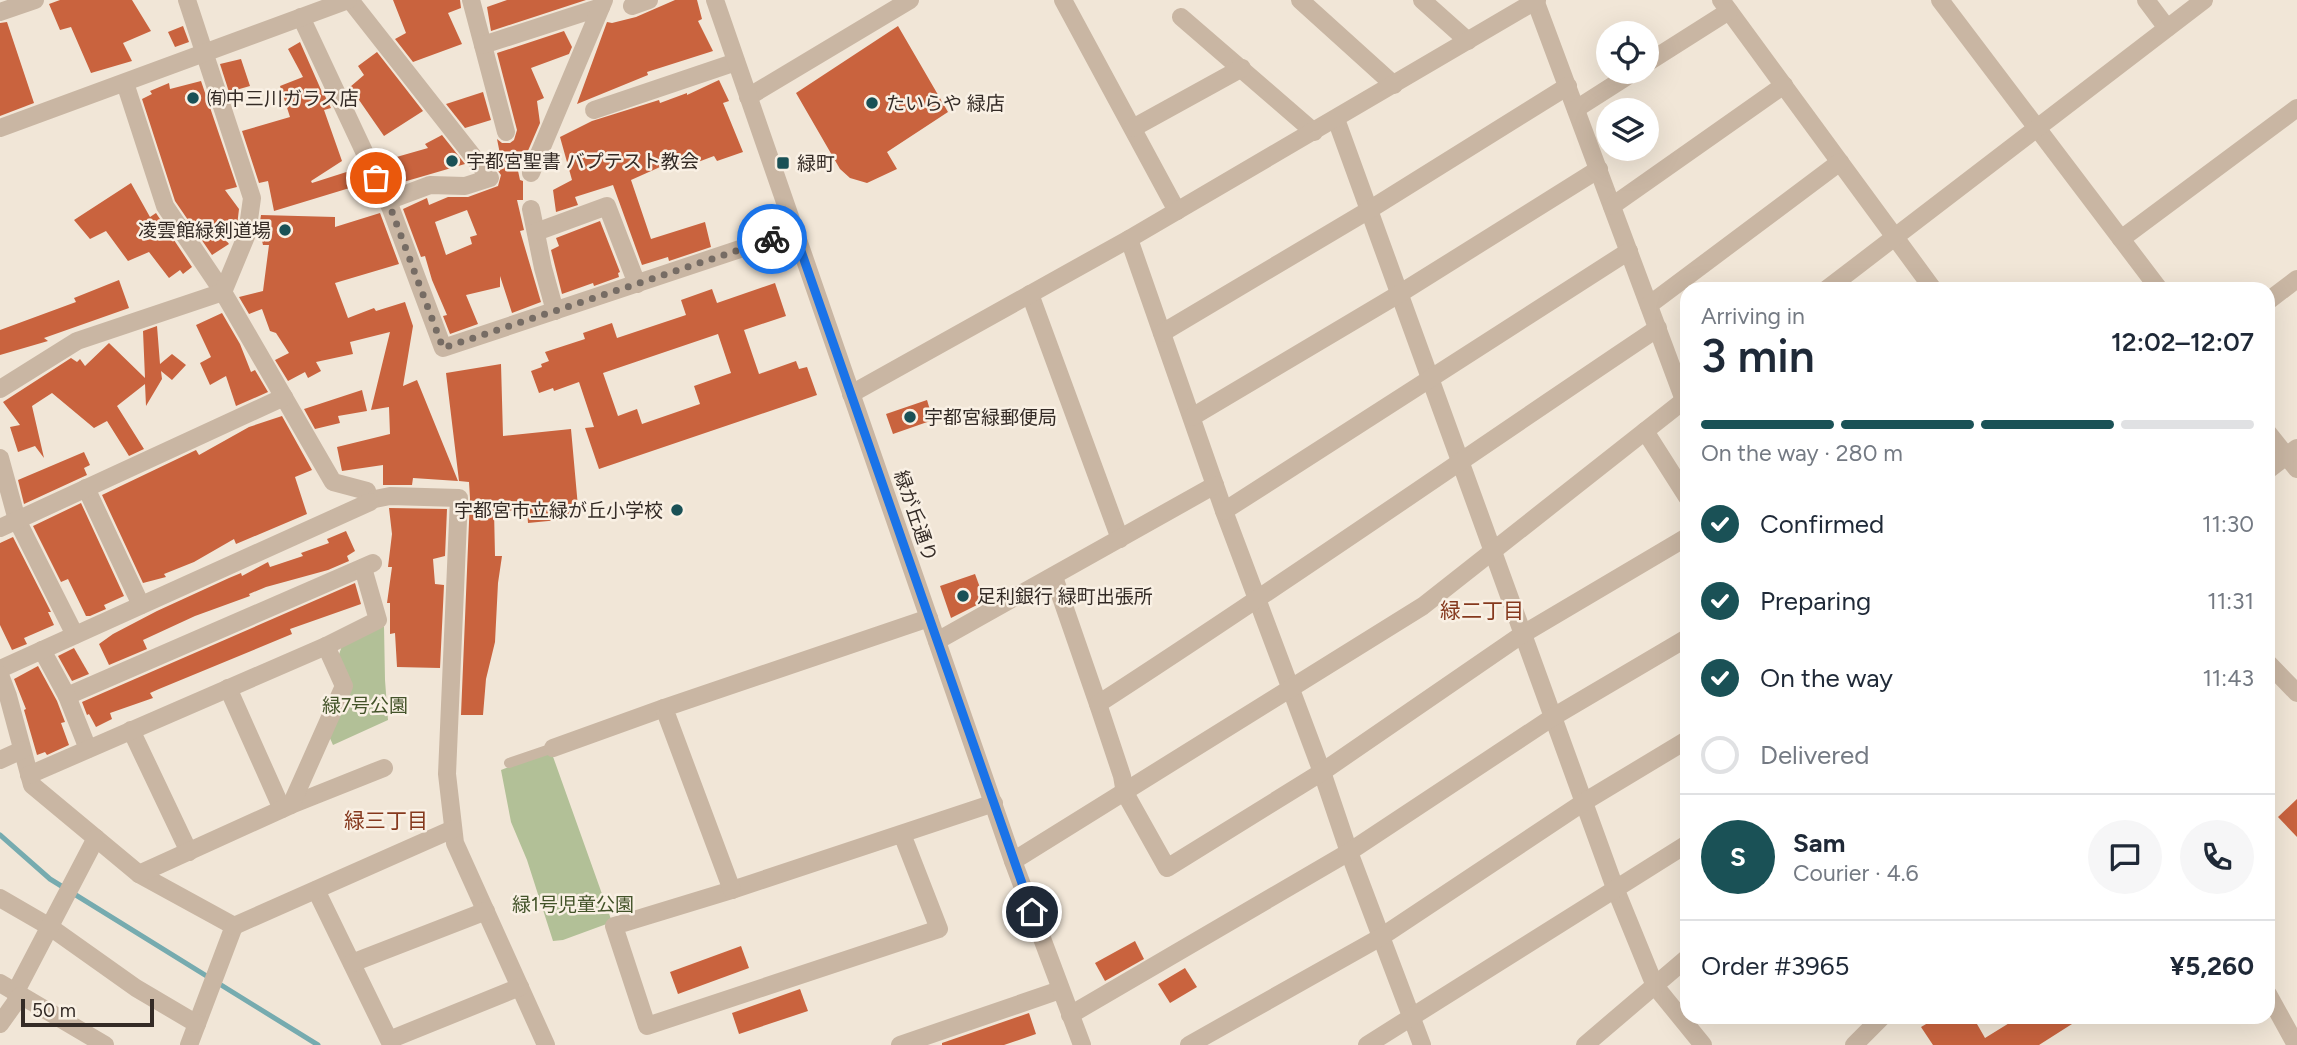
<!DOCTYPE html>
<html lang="en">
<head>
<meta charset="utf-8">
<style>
	body { margin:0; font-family:Figtree,"Noto Sans JP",sans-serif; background:#f6f6f7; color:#1f2937; height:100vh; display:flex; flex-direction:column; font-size:26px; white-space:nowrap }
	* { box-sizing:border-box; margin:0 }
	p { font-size:23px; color:#747a83 }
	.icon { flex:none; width:38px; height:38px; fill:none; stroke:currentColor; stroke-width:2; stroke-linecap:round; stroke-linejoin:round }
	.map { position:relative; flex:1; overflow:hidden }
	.details { position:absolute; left:1680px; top:282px; width:595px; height:742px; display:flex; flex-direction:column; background:#fff; border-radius:21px; box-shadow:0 7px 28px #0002 }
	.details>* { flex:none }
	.buttons { position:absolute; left:1596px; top:21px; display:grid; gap:14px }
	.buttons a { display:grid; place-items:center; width:63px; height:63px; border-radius:50%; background:#fff; box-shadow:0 7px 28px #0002; font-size:35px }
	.scale { position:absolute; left:21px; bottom:18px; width:133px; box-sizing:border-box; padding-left:7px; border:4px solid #342b26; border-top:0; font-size:19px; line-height:24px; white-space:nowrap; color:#342b26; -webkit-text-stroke:5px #f9f0e4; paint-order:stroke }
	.pin { position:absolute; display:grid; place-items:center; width:60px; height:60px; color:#fff; margin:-30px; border:4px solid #fff; border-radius:50%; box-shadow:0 2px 7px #0007 }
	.courier { position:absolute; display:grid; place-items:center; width:70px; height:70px; margin:-35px; border:5px solid #1a73e8; border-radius:50%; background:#fff; color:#222; box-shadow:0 2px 9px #0007 }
	.head em { font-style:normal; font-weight:600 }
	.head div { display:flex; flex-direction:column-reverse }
	.head { display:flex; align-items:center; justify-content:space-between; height:119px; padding:0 21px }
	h1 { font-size:46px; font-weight:600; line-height:52px }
	.bar { display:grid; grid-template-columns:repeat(4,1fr); gap:10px 7px; align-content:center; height:84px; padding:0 21px }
	.bar i { height:9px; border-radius:5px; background:#e0e1e3 }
	.bar .current { background:#1a5156 }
	.bar p { grid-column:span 4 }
	.line { display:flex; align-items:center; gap:18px; padding:0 21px; border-top:2px solid #e0e1e3 }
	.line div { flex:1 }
	.round { display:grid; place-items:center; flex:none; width:74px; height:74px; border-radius:37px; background:#f6f6f7 }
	ol { padding:0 21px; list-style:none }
	li { display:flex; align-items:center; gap:21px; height:77px }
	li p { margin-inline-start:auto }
	li .icon { padding:7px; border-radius:50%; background:#1a5156; color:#fff; stroke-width:4 }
	li:last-child { color:#747a83 }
	li i { width:38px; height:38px; border:4px solid #e0e1e3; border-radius:50% }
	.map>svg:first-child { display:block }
	.green { fill:#b2c097 }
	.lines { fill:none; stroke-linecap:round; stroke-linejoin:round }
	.stream { stroke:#76abaf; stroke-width:5 }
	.building { fill:#c9633e; fill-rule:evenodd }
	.service { stroke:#c9b6a3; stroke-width:10 }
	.minor { stroke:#c9b6a3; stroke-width:18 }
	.tertiary { stroke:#c9b6a3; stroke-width:18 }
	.done { stroke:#766c64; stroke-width:7; stroke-dasharray:0 12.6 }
	.route { stroke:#1a73e8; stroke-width:9 }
	.poi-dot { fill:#1a5156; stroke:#f9f0e4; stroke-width:2.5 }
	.labels { text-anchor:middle; stroke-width:5; stroke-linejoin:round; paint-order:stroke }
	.poi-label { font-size:19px; fill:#342b26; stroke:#f9f0e4; text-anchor:start }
	.street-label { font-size:19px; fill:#342b26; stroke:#f9f0e4 }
	.park-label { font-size:19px; fill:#435329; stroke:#f9f0e4 }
	.neighbourhood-label { font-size:21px; fill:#85381d; stroke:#f9f0e4 }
</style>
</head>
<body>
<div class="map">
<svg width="2297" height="1045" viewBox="0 0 2297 1045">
	<rect width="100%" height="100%" fill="#f1e6d7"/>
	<g class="green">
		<polygon points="384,626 385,680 388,720 333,745 329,736 338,657 342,646"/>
		<polygon points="551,751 612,922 563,940 553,941 527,860 511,822 501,770"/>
	</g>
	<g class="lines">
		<polyline class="stream" points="0,835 50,879 318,1045"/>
	</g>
	<g class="building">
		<polygon points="60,0 132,0 151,31 123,43 132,61 91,73 71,27 60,30 49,4"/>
		<polygon points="393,0 460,0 461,8 448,13 462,44 413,62 395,39 406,33"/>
		<polygon points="507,0 586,0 491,31 487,7"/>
		<polygon points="675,0 697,0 702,19 698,21 713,51 647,72 648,75 577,104 607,22 612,23 636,17"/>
		<polygon points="7,22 34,103 0,116 0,23"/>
		<polygon points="183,26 189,42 175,47 168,32"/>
		<polygon points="898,26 948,112 887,152 897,169 867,183 850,178 840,169 796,93"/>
		<path d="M564,31L572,47L569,54L531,68L544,98L537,101L540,123L527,153L515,157L520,180L523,181V200H517L524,230L520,231L541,302L512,313L500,276V287L466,295L478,324L450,334L443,316L447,315L432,280L425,256L421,257L403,209L427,198L429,205L448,197H468L498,186L501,175L489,159L500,154L497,139L502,143H510L514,140L517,130L497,53ZM467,210L477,235L470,237L472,244L446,255L435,222Z"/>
		<polygon points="300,42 322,92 323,92 331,108 324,110 342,161 311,181 312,183 359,168 366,183 274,211 268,181 259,183 242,131 290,117 280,86 303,77 288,49"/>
		<polygon points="377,52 423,111 384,136 350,87 364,75 358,66"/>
		<polygon points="241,59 250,86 229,92 220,64"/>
		<polygon points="719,80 729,101 723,103 743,152 717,161 714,156 698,162 696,159 670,167 669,163 631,180 651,239 705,222 711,247 669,261 668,257 642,265 613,185 575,197 578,205 556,212 553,190 572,180 560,137 592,121 659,100 660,103 687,93 687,95"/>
		<polygon points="201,81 237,187 225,190 239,209 237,226 221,234 229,244 212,255 175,201 142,99 152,94 150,91 169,83 170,89"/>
		<polygon points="483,92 491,120 465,128 446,104"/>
		<polygon points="442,135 465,164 393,185 386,172 396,168 393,158 428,148 425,144"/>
		<polygon points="131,183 150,217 156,213 192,267 183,274 180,270 169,278 149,252 128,261 106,231 90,239 74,220"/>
		<polygon points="380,213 399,264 335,283 348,318 374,308 376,311 405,302 413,326 403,386 417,380 458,481 413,478 412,485 383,485 383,465 342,471 337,447 390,434 389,407 371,410 390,332 350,342 353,354 316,362 321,371 308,378 305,372 288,381 275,360 289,353 276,333 270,331 262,309 249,314 239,297 263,291 269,245 263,245 259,228 261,215 335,217 335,227"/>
		<polygon points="600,221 620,272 618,273 619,277 594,286 593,283 562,294 551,250 559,246 556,238"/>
		<polygon points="119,280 129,308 44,338 48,341 0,355 0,330 76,302 74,298"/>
		<path d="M775,283L786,316L744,330L759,374L796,361L799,369L807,367L817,395L599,469L585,428L594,427L579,382L554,391L553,388L539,393L531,371L542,367L541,364L549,361L545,352L585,339L583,333L612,323L617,338L686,315L681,300L712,289L717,303ZM718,334L731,373L694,386L700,404L642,424L637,409L618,416L603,373Z"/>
		<polygon points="222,313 240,344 251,372 255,370 268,392 236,406 226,376 210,385 200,363 211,357 196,325"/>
		<polygon points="157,326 160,364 172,354 186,365 172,380 161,371 162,379 146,406 145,384 117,406 144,449 129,456 107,421 94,428 52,393 32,406 44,458 35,446 18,452 10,427 20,425 3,402 71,358 77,362 80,359 85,366 109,343 145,378 143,331"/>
		<polygon points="501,364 503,436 571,429 579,518 528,523 527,511 494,510 495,556 502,556 498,583 495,642 486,679 483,715 461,715 470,498 469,482 459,481 446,373"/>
		<polygon points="362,390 367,411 338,416 340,423 315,429 304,409"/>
		<polygon points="927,400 933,420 893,434 886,414"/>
		<polygon points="282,416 312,470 295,477 307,514 236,544 234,539 194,562 164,574 166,577 143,583 102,495 196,450 199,455 249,427"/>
		<polygon points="84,452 90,465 84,468 87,475 24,504 18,480"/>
		<polygon points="81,503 124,596 104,605 106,609 90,616 86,616 68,579 61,582 33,526"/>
		<polygon points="389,508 447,509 445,556 433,559 435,584 444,585 440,668 397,667 395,633 390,634 390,603 387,603 392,567 388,567 392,534"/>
		<polygon points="346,531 355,551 347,556 349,561 328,570 266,587 249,594 250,596 195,616 143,640 147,649 109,665 99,644 113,634 157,611 229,578 241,573 242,576 268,562 270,567 303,556 301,553 329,543 327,539"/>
		<polygon points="13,537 51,612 48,612 54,625 24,638 27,644 12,650 0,625 0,543"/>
		<polygon points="975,574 985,601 951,618 940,586"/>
		<polygon points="355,583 361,604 290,629 292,634 159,689 150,693 153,698 110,713 112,719 96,727 89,714 87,715 82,702"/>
		<polygon points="74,648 89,674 72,681 58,656"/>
		<polygon points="38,666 57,701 65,722 61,723 69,745 47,755 45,752 37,755 24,710 26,709 14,679"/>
		<polygon points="2297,799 2297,837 2278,817"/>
		<polygon points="1135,941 1144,959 1105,981 1095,963"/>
		<polygon points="741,946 749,968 678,994 670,972"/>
		<polygon points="1185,968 1197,987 1170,1003 1158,984"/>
		<polygon points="800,989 808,1011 739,1034 732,1013"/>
		<polygon points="1029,1013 1036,1034 1004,1045 942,1045 942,1043"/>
		<polygon points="1938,1017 1973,1017 1985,1038 2019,1017 2083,1017 2039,1045 1933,1045 1921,1027"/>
	</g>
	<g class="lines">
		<polyline class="service" points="509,763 553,748"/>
		<g class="minor">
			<polyline points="350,0 490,178 465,186 430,185 387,201"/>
			<polyline points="471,0 506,132"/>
			<polyline points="1063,0 1177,211"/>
			<polyline points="1300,0 1394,85"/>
			<polyline points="1422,0 1468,41"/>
			<polyline points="1535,0 1684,400"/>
			<polyline points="1721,0 1933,289"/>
			<polyline points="1940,0 2159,289"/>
			<polyline points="2146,0 2167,28"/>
			<polyline points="632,6 649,0"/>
			<polyline points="0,12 35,0"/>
			<polyline points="301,17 391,209 443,348 794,231"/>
			<polyline points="1181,17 1314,132"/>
			<polyline points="483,45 601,7"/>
			<polyline points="1647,63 1729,11"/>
			<polyline points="125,83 165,206 223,292 333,482 367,491"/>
			<polyline points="748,97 910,0"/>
			<polyline points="1576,109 1634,72"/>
			<polyline points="594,110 736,62"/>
			<polyline points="1336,119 1615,888 1655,986 1703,1045"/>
			<polyline points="1133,128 1242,68"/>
			<polyline points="531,173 604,0"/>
			<polyline points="1612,206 1784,85"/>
			<polyline points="531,209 543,268 555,311"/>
			<polyline points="536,232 607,206 637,284"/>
			<polyline points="1129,239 1224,511 1322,772 1349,852 1422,1045"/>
			<polyline points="2121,239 2297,108"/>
			<polyline points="1827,289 2204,0"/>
			<polyline points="1030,294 1120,539"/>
			<polyline points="2268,301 2297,279"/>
			<polyline points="1649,305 1840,162"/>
			<polyline points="1162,333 1369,210 1568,86"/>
			<polyline points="0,389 77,341 223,292 247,234 252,198 187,0"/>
			<polyline points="851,394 1129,239 1537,0"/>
			<polyline points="1192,417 1399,294 1599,169"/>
			<polyline points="1645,431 1687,497"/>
			<polyline points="2268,433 2297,469"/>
			<polyline points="0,458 17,520 75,635"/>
			<polyline points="2268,470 2297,448"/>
			<polyline points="86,488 141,605"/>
			<polyline points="375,499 390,496 459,498 447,774 455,843 546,1045"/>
			<polyline points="1224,511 1629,251"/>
			<polyline points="0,528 284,397"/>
			<polyline points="1054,577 1098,704 1122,776 1125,793 1167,868 1322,772 1523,634 1687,537"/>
			<polyline points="937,641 1215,485"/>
			<polyline points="42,650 67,696 373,563"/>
			<polyline points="2268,663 2297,693"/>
			<polyline points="0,669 370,502"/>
			<polyline points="0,675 8,696 32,785 139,874 234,926 189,1045"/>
			<polyline points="228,688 282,809"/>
			<polyline points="67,696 88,749"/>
			<path d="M1098,704C1287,582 1471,453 1658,328"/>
			<polyline points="131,730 189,852"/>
			<polyline points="553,748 664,708"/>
			<polyline points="0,760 22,750"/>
			<polyline points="29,775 326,646 378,620 363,568"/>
			<polyline points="291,805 384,768"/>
			<polyline points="902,834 939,929 647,1026 614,926 732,890 994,803"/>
			<polyline points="1013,861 1423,606 1687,398"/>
			<polyline points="139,874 291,805 344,686 326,646"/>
			<polyline points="316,890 389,1040 520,987"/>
			<polyline points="732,890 664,708 929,618"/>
			<polyline points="0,898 50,927 136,988 197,1024"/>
			<polyline points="234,926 453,829"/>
			<polyline points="352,963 486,911"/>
			<polyline points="0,983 105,1045"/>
			<polyline points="15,993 96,838"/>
			<polyline points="2268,994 2296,1045"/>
			<polyline points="1070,1015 1349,852 1553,717 1687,638"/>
			<polyline points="0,1024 20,996"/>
			<polyline points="900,1045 1060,990"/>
			<polyline points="1189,1045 1381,937 1584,802 1687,740"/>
			<polyline points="1367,1045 1687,844"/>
			<polyline points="1585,1045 1687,958"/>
			<polyline points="1854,1045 1882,1017"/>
		</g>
		<g class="tertiary">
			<polyline points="715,0 1013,861 1082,1045"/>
			<polyline points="0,128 348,0"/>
		</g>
	</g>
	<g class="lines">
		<polyline class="done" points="376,178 391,209 443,348 772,239"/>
		<polyline class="route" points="772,239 794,231 1032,912"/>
	</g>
	<g class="poi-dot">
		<circle cx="193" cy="98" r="7"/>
		<circle cx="872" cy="103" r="7"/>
		<circle cx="452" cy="161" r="7"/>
		<rect x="776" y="156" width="14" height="14" rx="3.5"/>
		<circle cx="285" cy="230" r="7"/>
		<circle cx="910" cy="417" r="7"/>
		<circle cx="677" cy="510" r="7"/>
		<circle cx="963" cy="596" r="7"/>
	</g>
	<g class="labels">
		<g class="poi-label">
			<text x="207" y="105">㈲中三川ガラス店</text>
			<text x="886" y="110">たいらや 緑店</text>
			<text x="466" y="168">宇都宮聖書 バプテスト教会</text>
			<text x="797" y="170">緑町</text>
			<text x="271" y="237" text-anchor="end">凌雲館緑剣道場</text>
			<text x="924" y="424">宇都宮緑郵便局</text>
			<text x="663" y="517" text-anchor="end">宇都宮市立緑が丘小学校</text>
			<text x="977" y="603">足利銀行 緑町出張所</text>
		</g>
		<g class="street-label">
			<text transform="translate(916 516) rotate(71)" y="7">緑が丘通り</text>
		</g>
		<g class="park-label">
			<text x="365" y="712">緑7号公園</text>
			<text x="573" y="911">緑1号児童公園</text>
		</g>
		<g class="neighbourhood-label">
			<text x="1482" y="618">緑二丁目</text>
			<text x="386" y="828">緑三丁目</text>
		</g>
	</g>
</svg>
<div class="buttons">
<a><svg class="icon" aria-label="locate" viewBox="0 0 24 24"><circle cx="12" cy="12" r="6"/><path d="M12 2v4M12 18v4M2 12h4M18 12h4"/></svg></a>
<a><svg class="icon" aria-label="layers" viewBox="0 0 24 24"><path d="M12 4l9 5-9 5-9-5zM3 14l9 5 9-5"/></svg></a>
</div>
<div class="scale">50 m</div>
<div class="pin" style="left:376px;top:178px;background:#ea580c"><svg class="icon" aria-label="bag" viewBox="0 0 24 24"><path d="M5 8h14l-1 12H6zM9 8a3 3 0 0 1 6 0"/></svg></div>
<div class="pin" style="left:1032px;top:912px;background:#1f2937"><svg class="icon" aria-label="home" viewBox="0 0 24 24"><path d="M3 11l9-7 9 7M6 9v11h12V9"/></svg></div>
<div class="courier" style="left:772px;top:239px"><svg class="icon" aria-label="bike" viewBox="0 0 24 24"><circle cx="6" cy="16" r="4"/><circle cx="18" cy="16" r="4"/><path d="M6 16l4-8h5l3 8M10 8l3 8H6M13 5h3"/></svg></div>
<section class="details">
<div class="head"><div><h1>3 min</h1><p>Arriving in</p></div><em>12:02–12:07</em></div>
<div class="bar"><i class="current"></i><i class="current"></i><i class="current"></i><i></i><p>On the way · 280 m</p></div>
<ol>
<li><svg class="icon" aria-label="check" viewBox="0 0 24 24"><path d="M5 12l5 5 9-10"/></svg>Confirmed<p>11:30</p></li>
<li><svg class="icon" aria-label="check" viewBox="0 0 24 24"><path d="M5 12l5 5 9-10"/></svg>Preparing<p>11:31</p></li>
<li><svg class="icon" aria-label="check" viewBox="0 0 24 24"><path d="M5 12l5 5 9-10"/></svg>On the way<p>11:43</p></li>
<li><i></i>Delivered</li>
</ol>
<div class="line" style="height:126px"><b class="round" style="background:#1a5156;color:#fff">S</b><div><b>Sam</b><p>Courier · 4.6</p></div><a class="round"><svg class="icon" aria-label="chat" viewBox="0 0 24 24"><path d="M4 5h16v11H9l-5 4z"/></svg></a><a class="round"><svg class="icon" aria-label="phone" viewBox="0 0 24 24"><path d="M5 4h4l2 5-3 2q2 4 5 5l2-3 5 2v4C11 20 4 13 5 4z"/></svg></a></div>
<div class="line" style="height:91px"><div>Order #3965</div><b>¥5,260</b></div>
</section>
</div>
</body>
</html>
